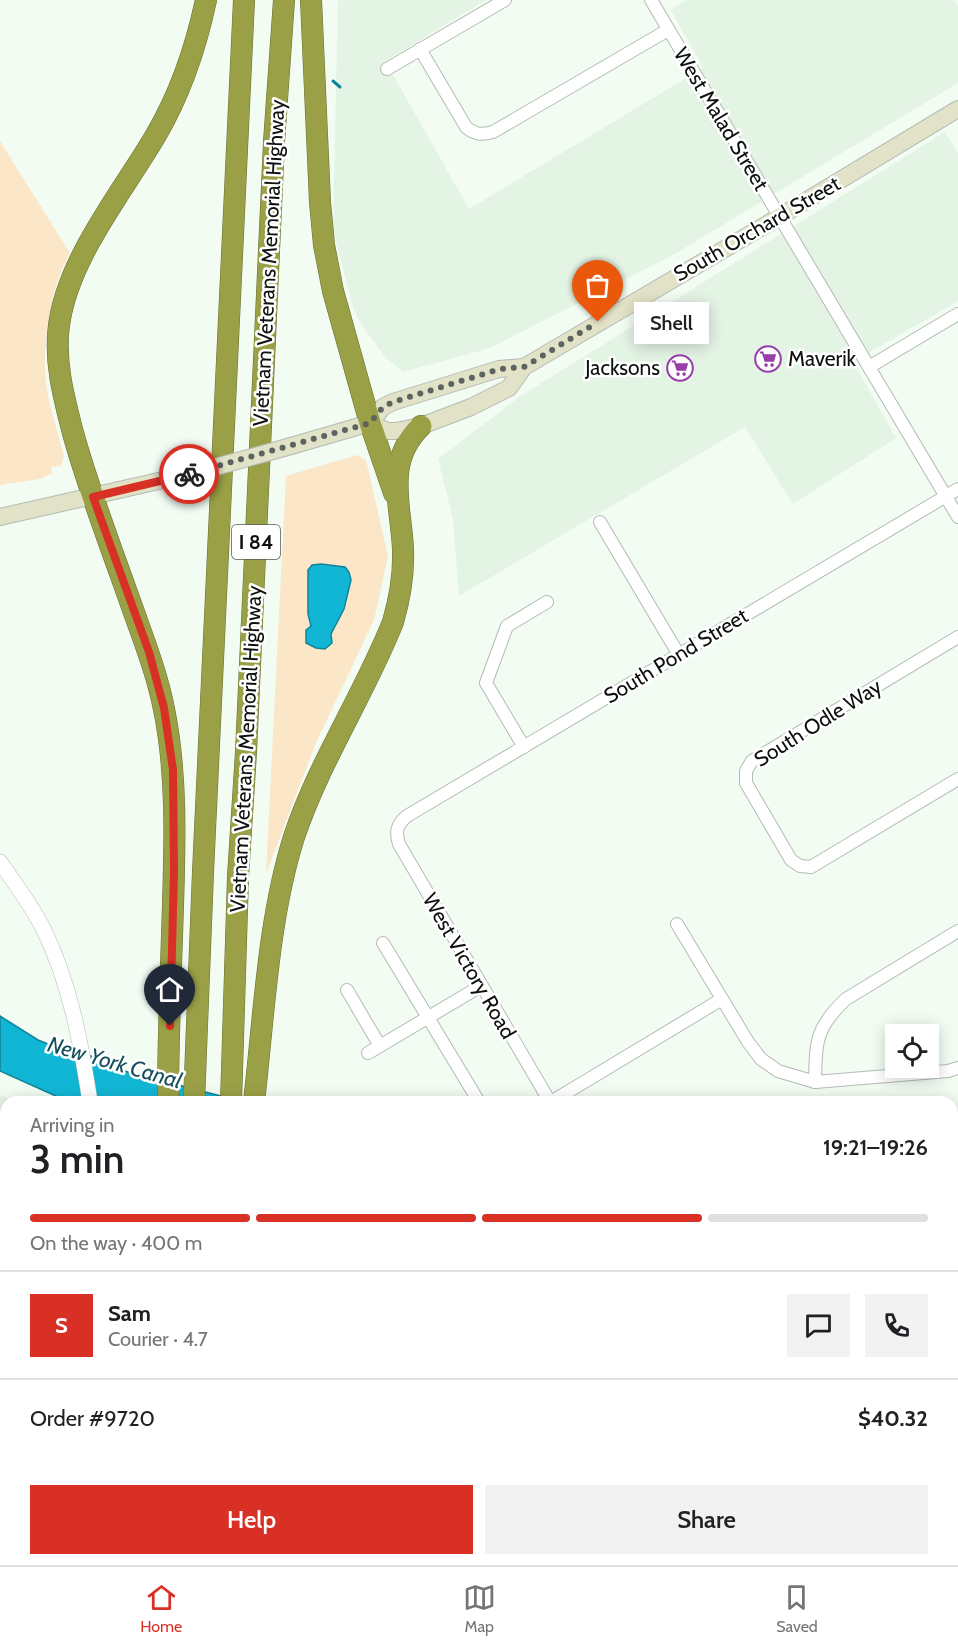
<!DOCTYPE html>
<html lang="en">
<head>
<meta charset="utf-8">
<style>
	body { margin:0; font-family:Cabin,sans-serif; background:#f2f2f2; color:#202124; height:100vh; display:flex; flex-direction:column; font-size:22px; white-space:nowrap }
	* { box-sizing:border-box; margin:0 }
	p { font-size:20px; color:#757577 }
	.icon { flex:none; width:33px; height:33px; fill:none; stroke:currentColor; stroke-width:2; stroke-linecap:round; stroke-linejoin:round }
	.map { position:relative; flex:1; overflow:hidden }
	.drawer { position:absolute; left:0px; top:1096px; width:958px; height:470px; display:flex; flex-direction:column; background:#fff; border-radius:18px 18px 0 0; box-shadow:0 3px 15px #0003 }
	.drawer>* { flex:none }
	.buttons { position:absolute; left:885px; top:1024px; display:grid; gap:12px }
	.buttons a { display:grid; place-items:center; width:54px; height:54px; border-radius:0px; background:#fff; box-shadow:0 3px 15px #0003; font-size:30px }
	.pin { position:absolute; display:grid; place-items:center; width:51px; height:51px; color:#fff; margin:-62px -26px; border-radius:50% 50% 50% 0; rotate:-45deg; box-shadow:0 0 6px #0007 }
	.pin .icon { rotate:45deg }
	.courier { position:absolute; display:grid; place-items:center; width:60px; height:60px; margin:-30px; border:4px solid #d93025; border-radius:50%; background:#fff; color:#222; box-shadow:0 2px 8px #0007 }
	.bubble { position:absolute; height:42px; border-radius:0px; background:#fff; box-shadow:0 3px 15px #0003; font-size:20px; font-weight:600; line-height:42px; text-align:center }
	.head em { font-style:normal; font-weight:600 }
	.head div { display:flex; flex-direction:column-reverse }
	.head { display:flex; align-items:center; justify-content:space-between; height:102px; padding:0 30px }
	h1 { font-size:39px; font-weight:600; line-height:45px }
	.bar { display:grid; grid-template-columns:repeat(4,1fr); gap:9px 6px; align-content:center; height:72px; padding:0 30px }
	.bar i { height:8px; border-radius:4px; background:#e0e0e0 }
	.bar .selected { background:#d93025 }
	.bar p { grid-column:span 4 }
	.line { display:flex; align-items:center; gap:15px; padding:0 30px; border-top:2px solid #e0e0e0 }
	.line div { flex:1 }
	.round { display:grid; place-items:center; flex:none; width:63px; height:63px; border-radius:0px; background:#f2f2f2 }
	.button { display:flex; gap:12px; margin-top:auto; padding:12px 30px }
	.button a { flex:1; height:69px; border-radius:0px; background:#d93025; color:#fff; font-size:24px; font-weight:600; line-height:69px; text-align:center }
	.button a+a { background:#f2f2f2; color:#202124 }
	.tabs { display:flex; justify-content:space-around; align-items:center; height:84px; border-top:2px solid #e0e0e0; background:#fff; font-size:16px; color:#757577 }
	.tabs a { display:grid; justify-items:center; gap:3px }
	.tabs .selected { color:#d93025 }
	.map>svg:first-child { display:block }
	.built { fill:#e3f3e4 }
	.green { fill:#fbe6c8 }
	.water { fill:#12b6d5; stroke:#108499; stroke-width:1.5 }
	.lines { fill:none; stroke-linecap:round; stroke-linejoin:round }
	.stream { stroke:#108499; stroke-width:3 }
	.minor-casing { stroke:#b3bcb3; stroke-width:14 }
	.tertiary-casing { stroke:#b3bcb3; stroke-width:16 }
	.secondary-casing { stroke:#b3bcb3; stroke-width:18 }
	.motorway-casing { stroke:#696e32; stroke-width:22 }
	.minor { stroke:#fff; stroke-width:12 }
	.tertiary { stroke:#fff; stroke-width:15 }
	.secondary { stroke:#e1e2c7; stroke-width:16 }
	.motorway { stroke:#9aa045; stroke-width:21 }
	.secondary-bridge-casing { stroke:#b3bcb3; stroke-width:18; stroke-linecap:butt }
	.secondary-bridge { stroke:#e1e2c7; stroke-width:16 }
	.done { stroke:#5d635e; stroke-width:6; stroke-dasharray:0 10.8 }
	.route { stroke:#d93025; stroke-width:8 }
	.labels { text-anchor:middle; stroke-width:5; stroke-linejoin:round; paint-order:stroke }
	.shield { fill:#fff; stroke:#565856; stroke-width:1.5 }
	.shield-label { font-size:20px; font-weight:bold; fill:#0d110e }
	.street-label { font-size:21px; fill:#0d110e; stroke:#fff }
	.poi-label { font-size:21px; fill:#0d110e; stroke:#fff; text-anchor:start }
	.water-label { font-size:22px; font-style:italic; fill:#134e5c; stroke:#fff }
</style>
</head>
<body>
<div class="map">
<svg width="958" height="1565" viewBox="0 0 958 1565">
	<rect width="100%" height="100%" fill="#f2fcf3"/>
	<g class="built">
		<polygon points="338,0 486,0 385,61 469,209 703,68 671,10 686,0 954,0 958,6 958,83 673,255 490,348 403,372 386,358 364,328 354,311 333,230"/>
		<polygon points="945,132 958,153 958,301 853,362 896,438 793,504 745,427 459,596 453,519 438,459 519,397"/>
		<polygon points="0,1095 17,1102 6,1102 6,1560 115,1560 116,1565 0,1565"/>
	</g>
	<g class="green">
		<path d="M0,141L70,253C50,288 42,344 46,384C49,407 58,432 64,456L61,466L51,467L52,473L40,479L0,485Z"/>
		<polygon points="357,455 366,460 388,556 374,620 315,745 266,874 286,476"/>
		<polygon points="958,1192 958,1457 952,1456 952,1193"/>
	</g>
	<g class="water">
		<polygon points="321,564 345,567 349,572 351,580 344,609 331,634 332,643 325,649 316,648 306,643 306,630 311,626 308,614 308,570 312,565"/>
		<polygon points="0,1016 38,1040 68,1052 96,1057 101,1065 244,1102 69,1102 0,1071"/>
	</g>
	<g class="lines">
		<polyline class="stream" points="333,81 340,87"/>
		<g class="minor-casing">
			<g id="minor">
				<polyline points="651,0 958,517"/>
				<path d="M420,49L466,127C475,135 482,135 493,132L668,30"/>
				<polyline points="387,69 505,0"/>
				<polyline points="869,367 958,314"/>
				<polyline points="600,522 679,655"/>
				<polyline points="958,637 752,761 746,771 746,783 791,860 800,866 811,867 958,779"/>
				<polyline points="524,747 486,683 507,626 547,602"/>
				<polyline points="677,924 748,1042 761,1059 778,1071 815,1082 948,1071 958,1068"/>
				<polyline points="383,943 479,1102"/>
				<polyline points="347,990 380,1046"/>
				<polyline points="368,1053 481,986"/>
				<path d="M815,1082C816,1042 815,1028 846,999L958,931"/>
				<path d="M550,1102L399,844C395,832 397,824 407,816L958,489"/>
				<polyline points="551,1102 722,999"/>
				<polyline points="380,1560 381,1565"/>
				<polyline points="566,1560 569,1565"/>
				<polyline points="731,1560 734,1565"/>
			</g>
		</g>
		<g class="tertiary-casing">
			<g id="tertiary">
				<path d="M0,862C15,883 31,905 43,928C70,983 81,1043 90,1102"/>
				<polyline points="137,1560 138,1565"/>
			</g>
		</g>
		<g class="secondary-casing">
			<g id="secondary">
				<polyline points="370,423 387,431 396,431 421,426 471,407 509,388 524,367 779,217 958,109"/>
				<polyline points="291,446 370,423 383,407 393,402 499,369 524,367"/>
				<polyline points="0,517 194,473"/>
			</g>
		</g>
		<g class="motorway-casing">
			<g id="motorway">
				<polyline points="311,0 320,202 324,245 333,291 370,423 394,493"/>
				<path d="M168,1102C168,1037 171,971 173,905C175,840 177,773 164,709C157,673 143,638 131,604C111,547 89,491 73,433C64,398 54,362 59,325C68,258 122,193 156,135C180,94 196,47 206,0"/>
				<polyline points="194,1102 203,872 244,0"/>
				<polyline points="231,1102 238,877 246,752 274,142 284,0"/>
				<path d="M254,1102C264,1016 268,919 294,837C319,762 364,695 393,622C400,598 404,574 403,549C401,505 384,462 421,426"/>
				<polyline points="212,1560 213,1565"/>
				<polyline points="251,1560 252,1565"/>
			</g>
		</g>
		<use href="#minor" class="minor"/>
		<use href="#tertiary" class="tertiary"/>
		<use href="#secondary" class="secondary"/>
		<use href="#motorway" class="motorway"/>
		<g class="secondary-bridge-casing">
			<polyline id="secondary-bridge" points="194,473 291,446"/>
		</g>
		<use href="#secondary-bridge" class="secondary-bridge"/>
	</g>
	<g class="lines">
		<polyline class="done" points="189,474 370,423 383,407 393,402 500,369 524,367 598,322"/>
		<polyline class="route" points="170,1026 174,872 173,770 164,708 149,652 93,497 189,474"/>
	</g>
	<defs>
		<g id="supermarket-ring" transform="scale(1.35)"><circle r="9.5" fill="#fff" stroke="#973ea9" stroke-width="1.5"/><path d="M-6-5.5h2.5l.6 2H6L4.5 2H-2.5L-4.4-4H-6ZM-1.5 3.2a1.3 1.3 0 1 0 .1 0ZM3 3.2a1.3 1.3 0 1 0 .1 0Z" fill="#973ea9"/></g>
	</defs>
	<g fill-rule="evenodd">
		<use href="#supermarket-ring" x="768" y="359"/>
		<use href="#supermarket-ring" x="680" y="368"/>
	</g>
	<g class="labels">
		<rect class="shield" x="232" y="525" width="48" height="34" rx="4.5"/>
		<g class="shield-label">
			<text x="256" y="549">I 84</text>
		</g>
		<g class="street-label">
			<text transform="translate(721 119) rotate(59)" y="7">West Malad Street</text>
			<text transform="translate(757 229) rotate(-30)" y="7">South Orchard Street</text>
			<text transform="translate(269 263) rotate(-87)" y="7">Vietnam Veterans Memorial Highway</text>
			<text transform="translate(676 656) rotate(-31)" y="7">South Pond Street</text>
			<text transform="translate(818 723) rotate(-32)" y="7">South Odle Way</text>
			<text transform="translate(246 749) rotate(-87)" y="7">Vietnam Veterans Memorial Highway</text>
			<text transform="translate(469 966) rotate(60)" y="7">West Victory Road</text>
		</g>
		<g class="poi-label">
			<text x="788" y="366">Maverik</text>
			<text x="660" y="375" text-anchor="end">Jacksons</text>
		</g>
		<g class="water-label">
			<text transform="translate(115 1062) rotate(16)" y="8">New York Canal</text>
		</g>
	</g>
</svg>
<div class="buttons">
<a><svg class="icon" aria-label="locate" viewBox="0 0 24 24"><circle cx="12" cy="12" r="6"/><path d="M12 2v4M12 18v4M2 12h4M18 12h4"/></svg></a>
</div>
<div class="pin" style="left:598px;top:322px;background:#ea580c"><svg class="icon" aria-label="bag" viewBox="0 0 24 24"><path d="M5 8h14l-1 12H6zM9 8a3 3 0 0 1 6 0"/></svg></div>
<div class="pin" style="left:170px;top:1026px;background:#1f2937"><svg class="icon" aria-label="home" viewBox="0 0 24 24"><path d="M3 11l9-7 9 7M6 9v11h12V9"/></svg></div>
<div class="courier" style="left:189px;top:474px"><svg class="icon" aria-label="bike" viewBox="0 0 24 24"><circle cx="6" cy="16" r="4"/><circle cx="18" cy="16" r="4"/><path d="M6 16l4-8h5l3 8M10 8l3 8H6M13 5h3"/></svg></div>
<div class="bubble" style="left:634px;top:302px;width:75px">Shell</div>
<section class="drawer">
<div class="head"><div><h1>3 min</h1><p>Arriving in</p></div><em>19:21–19:26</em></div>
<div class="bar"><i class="selected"></i><i class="selected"></i><i class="selected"></i><i></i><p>On the way · 400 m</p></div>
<div class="line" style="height:108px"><b class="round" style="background:#d93025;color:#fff">S</b><div><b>Sam</b><p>Courier · 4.7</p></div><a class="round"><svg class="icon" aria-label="chat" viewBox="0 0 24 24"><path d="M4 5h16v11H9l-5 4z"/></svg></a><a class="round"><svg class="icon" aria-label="phone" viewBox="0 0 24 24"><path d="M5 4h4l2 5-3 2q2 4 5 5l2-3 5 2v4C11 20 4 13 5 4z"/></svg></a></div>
<div class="line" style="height:78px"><div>Order #9720</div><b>$40.32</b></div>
<div class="button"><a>Help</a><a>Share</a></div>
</section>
</div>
<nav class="tabs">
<a class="selected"><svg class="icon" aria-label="home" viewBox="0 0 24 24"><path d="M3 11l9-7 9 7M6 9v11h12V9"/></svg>Home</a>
<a><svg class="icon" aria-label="map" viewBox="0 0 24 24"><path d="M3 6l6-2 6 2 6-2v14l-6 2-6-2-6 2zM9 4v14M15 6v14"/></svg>Map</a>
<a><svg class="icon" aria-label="saved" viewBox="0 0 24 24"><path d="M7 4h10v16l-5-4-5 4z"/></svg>Saved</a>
</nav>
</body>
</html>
